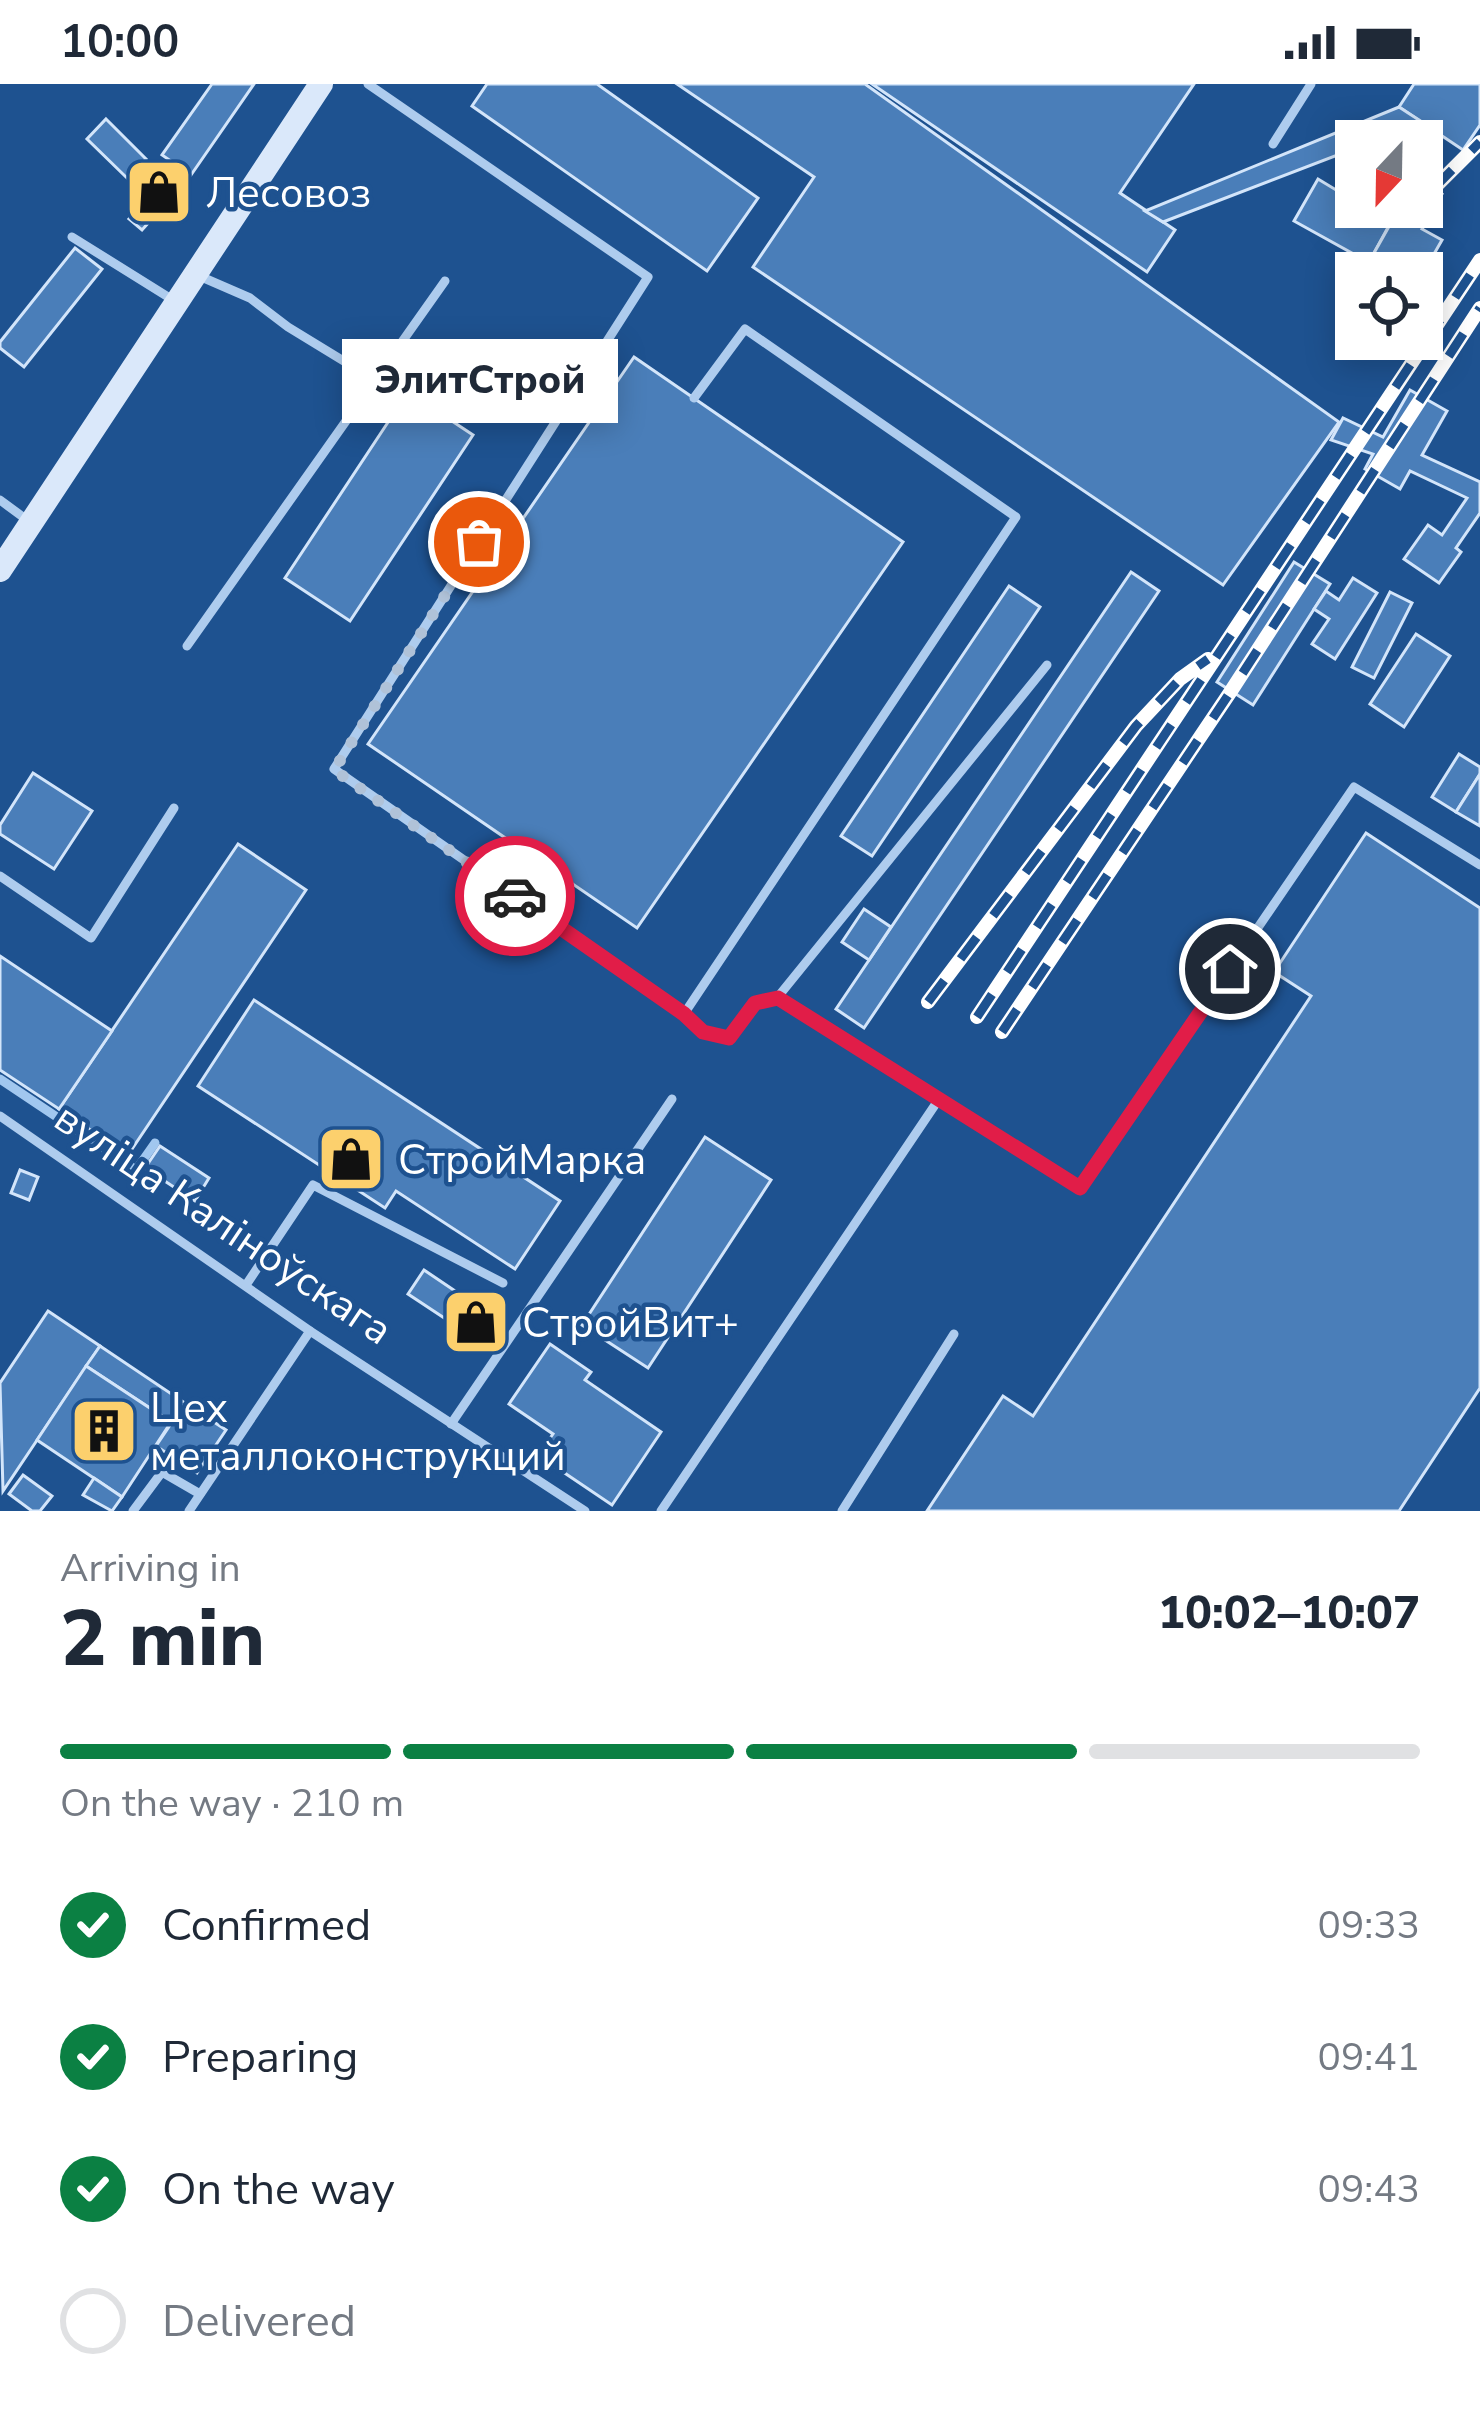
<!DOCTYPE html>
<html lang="en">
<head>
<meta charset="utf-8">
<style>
	body { margin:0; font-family:"Nunito Sans",sans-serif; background:#f6f6f7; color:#1f2937; height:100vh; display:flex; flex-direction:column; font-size:45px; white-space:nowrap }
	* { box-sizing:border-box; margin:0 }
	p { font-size:39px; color:#747a83 }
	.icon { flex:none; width:66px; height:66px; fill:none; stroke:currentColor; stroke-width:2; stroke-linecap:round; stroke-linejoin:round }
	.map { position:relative; height:1427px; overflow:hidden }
	.panel { display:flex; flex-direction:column; background:#fff; flex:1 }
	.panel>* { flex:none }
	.needle { width:78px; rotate:202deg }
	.buttons { position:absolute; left:1335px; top:36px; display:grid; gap:24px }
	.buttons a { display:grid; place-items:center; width:108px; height:108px; border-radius:0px; background:#fff; box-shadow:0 6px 30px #0003; font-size:60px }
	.pin { position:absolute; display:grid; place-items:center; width:102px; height:102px; color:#fff; margin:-51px; border:6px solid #fff; border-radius:50%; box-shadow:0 3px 12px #0007 }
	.courier { position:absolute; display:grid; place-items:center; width:120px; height:120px; margin:-60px; border:9px solid #e11d48; border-radius:50%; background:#fff; color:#222; box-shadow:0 3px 15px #0007 }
	.bubble { position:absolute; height:84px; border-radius:0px; background:#fff; box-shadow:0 6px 30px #0003; font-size:39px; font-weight:800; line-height:84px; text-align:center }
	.summary em { font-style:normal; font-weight:800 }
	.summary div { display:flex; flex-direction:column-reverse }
	.summary { display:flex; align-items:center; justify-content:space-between; height:204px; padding:0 60px }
	h1 { font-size:78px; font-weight:800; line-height:90px }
	.bar { display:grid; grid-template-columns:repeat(4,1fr); gap:18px 12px; align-content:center; height:144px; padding:0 60px }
	.bar i { height:15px; border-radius:9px; background:#e0e1e3 }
	.bar .active { background:#0b8043 }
	.bar p { grid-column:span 4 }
	ol { padding:0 60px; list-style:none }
	li { display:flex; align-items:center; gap:36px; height:132px }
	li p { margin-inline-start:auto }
	li .icon { padding:12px; border-radius:50%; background:#0b8043; color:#fff; stroke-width:4 }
	li:last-child { color:#747a83 }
	li i { width:66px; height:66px; border:6px solid #e0e1e3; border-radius:50% }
	.status { display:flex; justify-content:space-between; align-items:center; height:84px; padding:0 60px; background:#fff; direction:ltr }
	.status svg { height:33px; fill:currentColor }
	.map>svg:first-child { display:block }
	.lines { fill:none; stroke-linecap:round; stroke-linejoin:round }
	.stream { stroke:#a1c7ef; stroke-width:9 }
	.building { fill:#4a7eb9; stroke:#d3e5fa; stroke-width:3 }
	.lane { stroke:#aeccee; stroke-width:9 }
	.secondary { stroke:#dae8fa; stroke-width:24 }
	.rail-casing { stroke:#fff; stroke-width:14 }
	.rail { stroke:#1e5290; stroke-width:9; stroke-dasharray:27; stroke-linecap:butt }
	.done { stroke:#b0c2d8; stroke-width:12; stroke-dasharray:0 21.6 }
	.route { stroke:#e11d48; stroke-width:15 }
	.labels { text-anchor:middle; stroke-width:9; stroke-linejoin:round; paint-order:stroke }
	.poi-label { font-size:42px; fill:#fff; stroke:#1e5290; text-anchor:start }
	.street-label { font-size:42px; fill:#fff; stroke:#1e5290 }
</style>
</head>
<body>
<div class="status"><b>10:00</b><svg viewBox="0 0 49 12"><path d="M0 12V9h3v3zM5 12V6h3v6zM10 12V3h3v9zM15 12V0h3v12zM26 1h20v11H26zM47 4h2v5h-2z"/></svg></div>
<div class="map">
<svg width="1480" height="1427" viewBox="0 0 1480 1427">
	<rect width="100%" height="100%" fill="#1e5290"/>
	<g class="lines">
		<polyline class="stream" points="0,995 136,1086 155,1059"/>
	</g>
	<g class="building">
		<polygon points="212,0 254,0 191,91 162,71"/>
		<polygon points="487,0 597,0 758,114 707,187 472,22"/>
		<polygon points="677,0 865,0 1339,338 1223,501 753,183 814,93"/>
		<polygon points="872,0 1194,0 1120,109 1175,146 1147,188"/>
		<polygon points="1414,0 1480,0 1480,41 1463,66 1399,23"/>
		<polygon points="1399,23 1422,38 1374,57 1356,57 1356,64 1163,138 1145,127"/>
		<polygon points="106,35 146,75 127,94 87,55"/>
		<polygon points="152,83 171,101 159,114 140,97"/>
		<polygon points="1318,95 1356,118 1356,123 1365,123 1391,138 1374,169 1393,180 1388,189 1294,137"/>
		<polygon points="1422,98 1442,110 1422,145 1442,156 1422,191 1388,189 1393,180 1374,169 1400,123 1422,123"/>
		<polygon points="146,117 158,128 142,146 129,135"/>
		<polygon points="75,164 102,185 24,283 0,264 0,258"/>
		<polygon points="634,273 903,458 637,844 368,660"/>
		<polygon points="1410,306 1447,327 1422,371 1480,398 1480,429 1456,464 1461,468 1439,499 1404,475 1428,441 1442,451 1467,414 1410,387 1400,405 1365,385 1373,370 1331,356 1343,334 1383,353"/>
		<polygon points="408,308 473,351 350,537 285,494"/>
		<polygon points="1294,478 1330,500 1253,621 1217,598"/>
		<polygon points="1131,488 1159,507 864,944 836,925"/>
		<polygon points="1353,494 1377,509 1335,575 1312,560 1329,535 1314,525 1326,507 1339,516"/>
		<polygon points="1009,502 1040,523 872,772 841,752"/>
		<polygon points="1390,508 1412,519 1374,594 1352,583"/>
		<polygon points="1416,550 1450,572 1404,643 1370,620"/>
		<polygon points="1459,670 1480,683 1480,690 1456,728 1432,713"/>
		<polygon points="33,689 92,727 54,785 0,750 0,741"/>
		<polygon points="1480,690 1480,742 1456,728"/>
		<polygon points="1366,749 1480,824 1480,1304 1399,1427 927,1427 1003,1312 1033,1332 1311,912 1274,888"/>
		<polygon points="238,760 306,806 128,1071 59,1025"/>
		<polygon points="864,825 891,843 869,876 842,858"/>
		<polygon points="0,872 112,947 59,1025 0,986"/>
		<polygon points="254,916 560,1117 515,1185 396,1107 385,1124 198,1002"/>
		<polygon points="705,1053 771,1096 648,1284 582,1241"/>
		<polygon points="160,1062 209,1094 195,1117 145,1084"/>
		<polygon points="20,1086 38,1093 29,1116 11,1109"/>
		<polygon points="424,1186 498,1236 482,1259 408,1210"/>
		<polygon points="48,1227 100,1262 3,1407 0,1299"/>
		<polygon points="550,1260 591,1288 585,1296 661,1348 612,1421 538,1371 553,1350 509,1320"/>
		<polygon points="100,1262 185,1319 171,1338 86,1282"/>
		<polygon points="86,1282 171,1338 122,1413 37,1356"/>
		<polygon points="185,1319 226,1346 197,1389 156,1362"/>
		<polygon points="23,1391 52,1412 40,1427 32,1427 9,1410"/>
		<polygon points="94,1394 122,1413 112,1427 83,1411"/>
	</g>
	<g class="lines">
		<g class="lane">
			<polyline points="368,0 648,193 334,685 684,930 702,948 729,954 755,919 777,914"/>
			<polyline points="1273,60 1311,0"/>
			<polyline points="72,153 173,216"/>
			<polyline points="197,191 250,214 288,243 378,298"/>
			<polyline points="0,416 27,436"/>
			<polyline points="187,562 445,197"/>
			<polyline points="1047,581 777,914 1080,1104 1354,703 1480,781"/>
			<polyline points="0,792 91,854 174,724"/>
			<polyline points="684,930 1016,433 745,245 694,314"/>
			<polyline points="0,1032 310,1247 585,1427"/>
			<polyline points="246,1201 313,1101 503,1199"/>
			<polyline points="451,1340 672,1015"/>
			<polyline points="133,1427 162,1388 200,1410"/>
			<polyline points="189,1427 310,1247"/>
			<polyline points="661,1427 939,1015"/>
			<polyline points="842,1427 954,1250"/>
		</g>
		<polyline class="secondary" points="0,486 321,0"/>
		<g class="rail-casing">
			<g id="rail">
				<polyline points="1433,105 1480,58"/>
				<polyline points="928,918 1136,642 1180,595 1208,575"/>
				<polyline points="977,933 1480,176"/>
				<polyline points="1002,948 1231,607 1480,224"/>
			</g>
		</g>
		<use href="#rail" class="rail"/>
	</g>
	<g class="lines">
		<polyline class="done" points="479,458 334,686 515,812"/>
		<polyline class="route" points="515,812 684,930 703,948 729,954 755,919 778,914 1080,1104 1230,885"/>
	</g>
	<defs>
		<g id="shop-square" transform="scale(3.45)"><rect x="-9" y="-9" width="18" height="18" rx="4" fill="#fcd06d" stroke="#1e5290"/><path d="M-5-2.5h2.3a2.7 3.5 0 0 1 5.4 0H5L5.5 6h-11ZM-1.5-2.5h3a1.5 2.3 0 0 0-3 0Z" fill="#111"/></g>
		<g id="building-square" transform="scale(3.45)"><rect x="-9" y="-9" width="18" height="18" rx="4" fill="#fcd06d" stroke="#1e5290"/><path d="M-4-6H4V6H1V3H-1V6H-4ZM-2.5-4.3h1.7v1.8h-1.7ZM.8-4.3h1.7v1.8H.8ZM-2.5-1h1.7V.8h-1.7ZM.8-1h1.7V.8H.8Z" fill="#111"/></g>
	</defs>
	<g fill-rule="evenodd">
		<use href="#shop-square" x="159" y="108"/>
		<use href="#shop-square" x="351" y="1075"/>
		<use href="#shop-square" x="476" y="1238"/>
		<use href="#building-square" x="104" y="1347"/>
	</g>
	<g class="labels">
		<g class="poi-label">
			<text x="206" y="123">Лесовоз</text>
			<text x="398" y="1090">СтройМарка</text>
			<text x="522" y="1253">СтройВит+</text>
			<text x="150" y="1338">Цех<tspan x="150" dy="48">металлоконструкций</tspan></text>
		</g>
		<g class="street-label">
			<text transform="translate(224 1139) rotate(34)" y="15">вуліца Каліноўскага</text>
		</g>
	</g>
</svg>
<div class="buttons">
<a><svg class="needle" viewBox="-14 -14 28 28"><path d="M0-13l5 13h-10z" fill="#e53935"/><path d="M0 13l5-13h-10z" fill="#747a83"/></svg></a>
<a><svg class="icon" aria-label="locate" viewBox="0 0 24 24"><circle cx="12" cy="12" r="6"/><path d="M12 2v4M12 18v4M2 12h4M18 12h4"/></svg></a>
</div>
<div class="pin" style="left:479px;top:458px;background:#ea580c"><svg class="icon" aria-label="bag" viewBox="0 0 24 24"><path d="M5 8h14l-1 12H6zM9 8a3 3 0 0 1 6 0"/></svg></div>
<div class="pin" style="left:1230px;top:885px;background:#1f2937"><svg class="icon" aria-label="home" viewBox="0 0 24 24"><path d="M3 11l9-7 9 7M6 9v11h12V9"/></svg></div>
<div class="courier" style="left:515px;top:812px"><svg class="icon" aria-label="car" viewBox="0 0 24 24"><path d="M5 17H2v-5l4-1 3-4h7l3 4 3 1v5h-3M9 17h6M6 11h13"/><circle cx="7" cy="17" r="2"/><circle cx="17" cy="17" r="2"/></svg></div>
<div class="bubble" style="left:342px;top:255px;width:276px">ЭлитСтрой</div>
</div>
<section class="panel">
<div class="summary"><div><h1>2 min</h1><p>Arriving in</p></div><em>10:02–10:07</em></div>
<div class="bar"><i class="active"></i><i class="active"></i><i class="active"></i><i></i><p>On the way · 210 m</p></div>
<ol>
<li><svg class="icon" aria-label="check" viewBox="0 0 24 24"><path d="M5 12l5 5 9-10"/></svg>Confirmed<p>09:33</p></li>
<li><svg class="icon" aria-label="check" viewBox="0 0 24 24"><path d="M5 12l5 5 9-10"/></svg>Preparing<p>09:41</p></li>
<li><svg class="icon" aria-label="check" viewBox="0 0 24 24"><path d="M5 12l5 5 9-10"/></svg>On the way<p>09:43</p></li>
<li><i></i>Delivered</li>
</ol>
</section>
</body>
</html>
